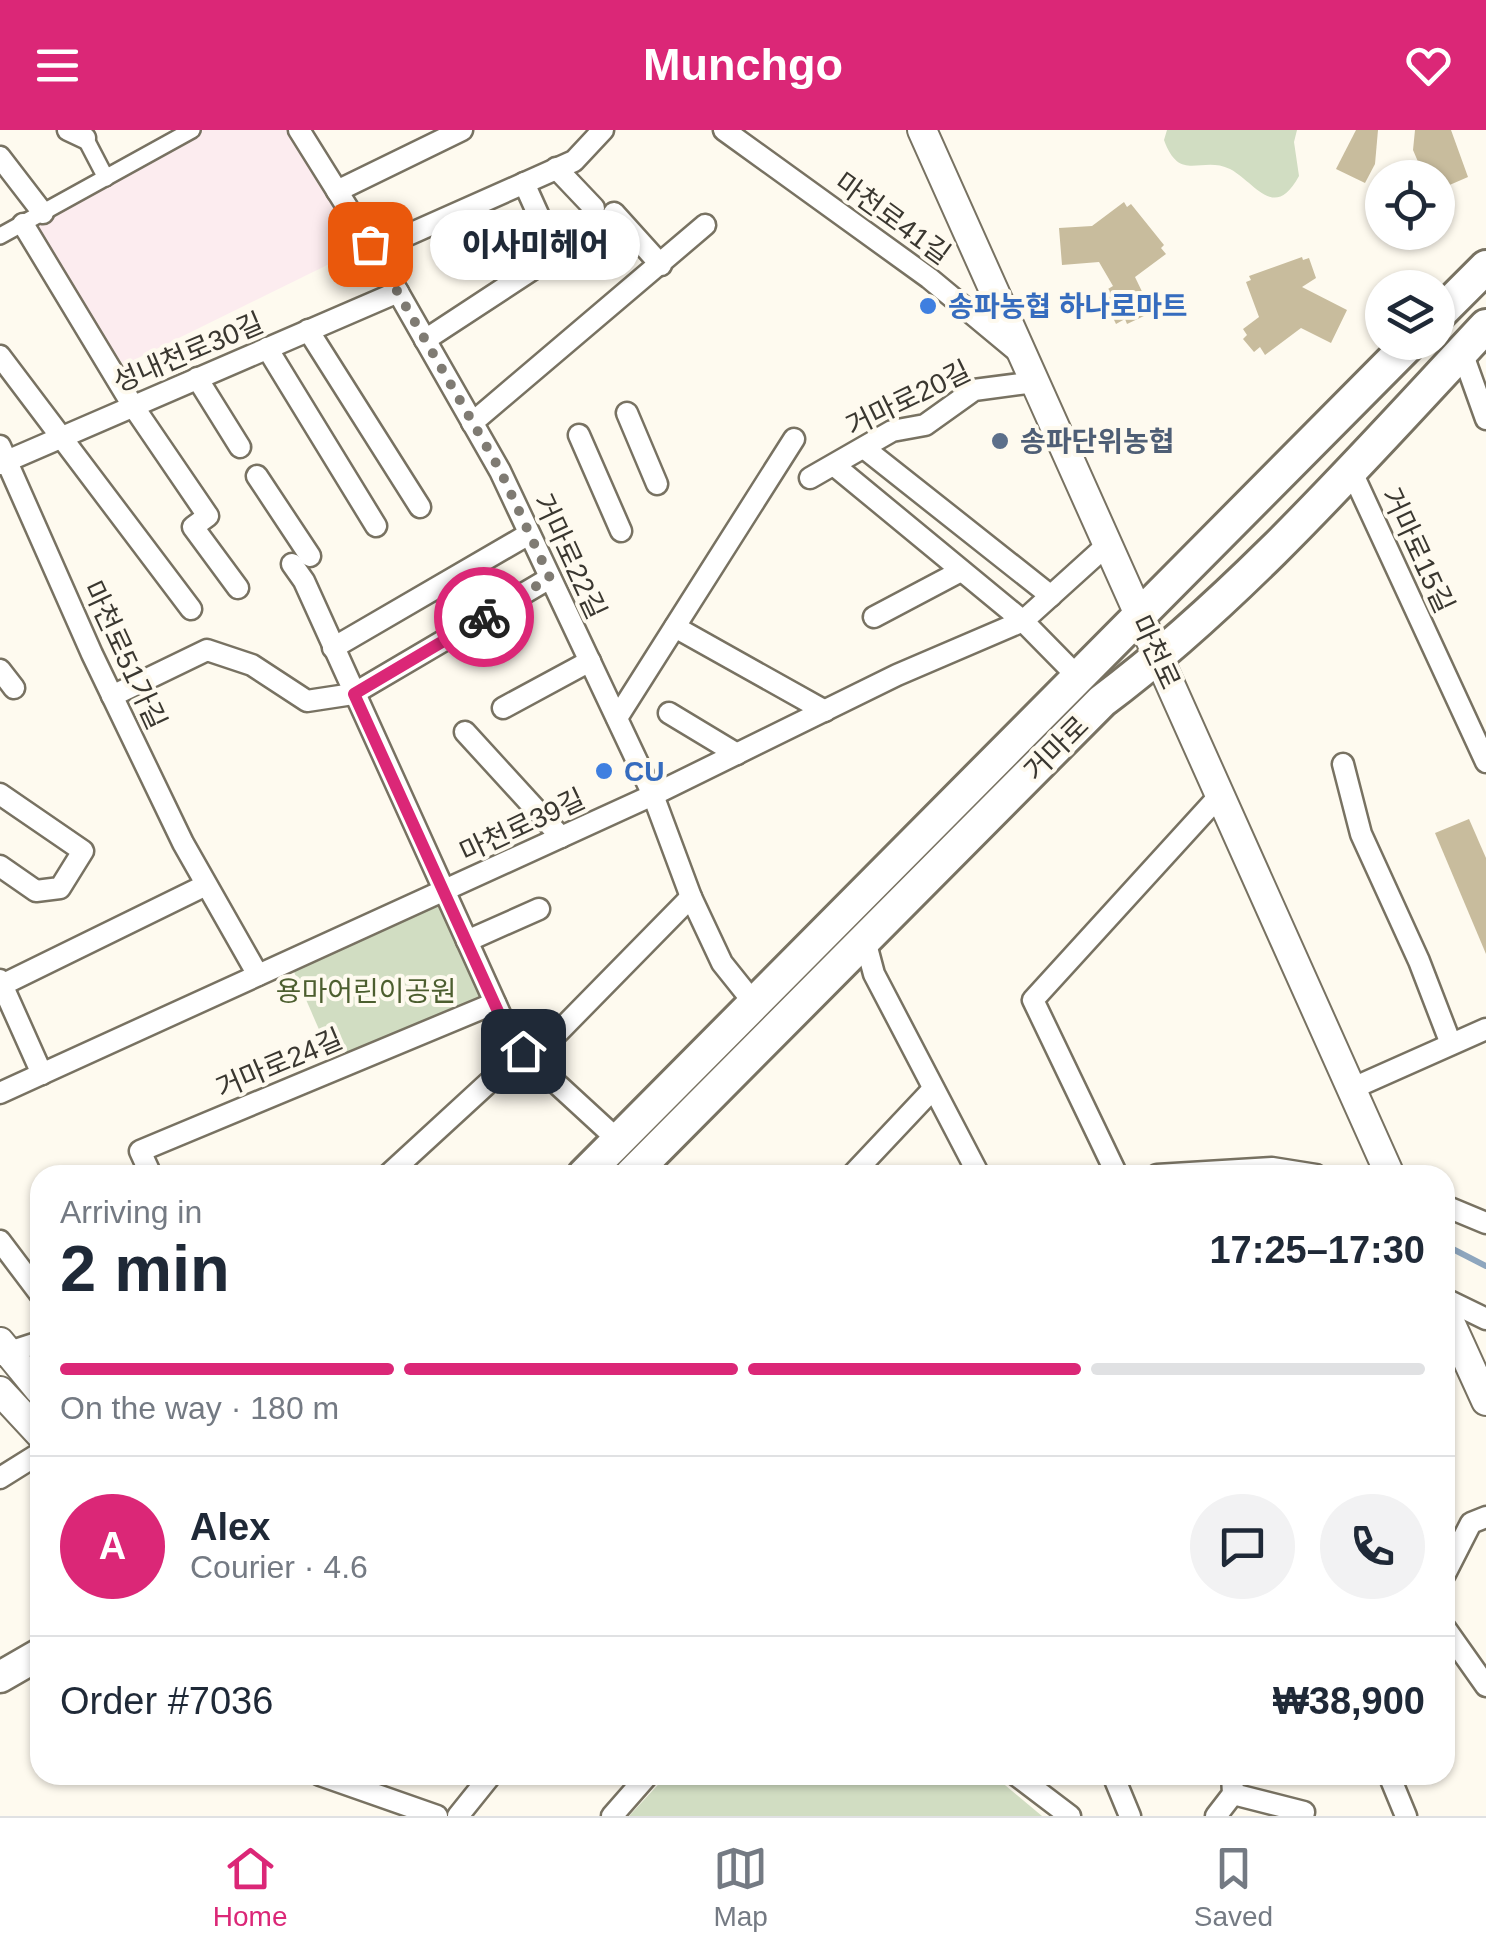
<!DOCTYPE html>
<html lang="en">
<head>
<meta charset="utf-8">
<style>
	body { margin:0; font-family:Arial,"Noto Sans KR",sans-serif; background:#f2f2f3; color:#1f2937; height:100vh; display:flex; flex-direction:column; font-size:38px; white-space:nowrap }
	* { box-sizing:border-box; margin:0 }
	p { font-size:32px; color:#747a83 }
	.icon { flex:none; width:55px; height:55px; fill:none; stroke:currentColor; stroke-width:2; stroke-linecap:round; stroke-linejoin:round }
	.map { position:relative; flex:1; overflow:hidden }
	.drawer { position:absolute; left:30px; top:1035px; width:1425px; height:620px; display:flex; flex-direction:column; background:#fff; border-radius:30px; box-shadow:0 2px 8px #0004 }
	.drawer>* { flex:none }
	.fabs { position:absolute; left:1365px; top:30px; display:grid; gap:20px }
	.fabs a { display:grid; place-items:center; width:90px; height:90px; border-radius:50%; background:#fff; box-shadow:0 2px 8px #0004; font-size:50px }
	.pin { position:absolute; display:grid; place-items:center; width:85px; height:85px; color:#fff; margin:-42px; border-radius:20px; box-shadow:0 5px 15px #0006 }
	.courier { position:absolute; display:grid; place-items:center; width:100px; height:100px; margin:-50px; border:8px solid #db2777; border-radius:50%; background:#fff; color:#222; box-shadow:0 2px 12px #0007 }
	.bubble { position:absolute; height:70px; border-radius:35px; background:#fff; box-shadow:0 2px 8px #0004; font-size:32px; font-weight:800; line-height:70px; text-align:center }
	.head em { font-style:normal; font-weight:800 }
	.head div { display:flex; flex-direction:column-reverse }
	.head { display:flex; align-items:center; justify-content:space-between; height:170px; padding:0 30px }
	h1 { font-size:65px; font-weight:800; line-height:75px }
	.bar { display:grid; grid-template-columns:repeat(4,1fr); gap:15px 10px; align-content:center; height:120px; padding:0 30px }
	.bar i { height:12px; border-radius:8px; background:#e0e1e3 }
	.bar .on { background:#db2777 }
	.bar p { grid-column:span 4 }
	.line { display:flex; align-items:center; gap:25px; padding:0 30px; border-top:2px solid #e0e1e3 }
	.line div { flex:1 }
	.round { display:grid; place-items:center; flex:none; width:105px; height:105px; border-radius:52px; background:#f2f2f3 }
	header { display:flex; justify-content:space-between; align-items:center; height:130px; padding:0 30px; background:#db2777; color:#fff; font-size:45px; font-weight:800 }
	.dock { display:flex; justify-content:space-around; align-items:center; height:140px; border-top:2px solid #e0e1e3; background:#fff; font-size:28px; color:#747a83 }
	.dock a { display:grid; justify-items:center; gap:5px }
	.dock .on { color:#db2777 }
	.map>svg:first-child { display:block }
	.commercial { fill:#fcecef }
	.green { fill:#d1ddc2 }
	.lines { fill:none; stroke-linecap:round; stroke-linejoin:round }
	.stream { stroke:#8ea6be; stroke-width:6 }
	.building { fill:#c8bc9d }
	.pedestrian-casing { stroke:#787262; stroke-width:20 }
	.minor-casing { stroke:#787262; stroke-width:25 }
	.tertiary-casing { stroke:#787262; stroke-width:32 }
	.secondary-casing { stroke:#787262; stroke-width:35 }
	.primary-casing { stroke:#787262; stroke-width:38 }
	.pedestrian { stroke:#fff; stroke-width:15 }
	.minor { stroke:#fff; stroke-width:20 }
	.tertiary { stroke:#fff; stroke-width:28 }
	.secondary { stroke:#fff; stroke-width:30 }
	.primary { stroke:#fff; stroke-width:32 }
	.done { stroke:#7f7b73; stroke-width:10; stroke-dasharray:0 18 }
	.route { stroke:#db2777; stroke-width:12 }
	.shop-dot { fill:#3f7fe0; stroke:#fefaef; stroke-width:4 }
	.service-dot { fill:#5c6f8a; stroke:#fefaef; stroke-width:4 }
	.labels { text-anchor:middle; stroke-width:8; stroke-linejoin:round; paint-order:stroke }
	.street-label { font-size:28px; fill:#3a3730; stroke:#fefaef }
	.shop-label { font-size:28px; font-weight:bold; fill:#366cbe; stroke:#fefaef; text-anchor:start }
	.service-label { font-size:28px; font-weight:bold; fill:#4e5e75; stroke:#fefaef; text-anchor:start }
	.park-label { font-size:28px; fill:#4c5e2f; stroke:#fefaef }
</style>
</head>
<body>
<header><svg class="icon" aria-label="menu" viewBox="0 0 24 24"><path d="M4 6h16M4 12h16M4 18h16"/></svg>Munchgo<svg class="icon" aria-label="heart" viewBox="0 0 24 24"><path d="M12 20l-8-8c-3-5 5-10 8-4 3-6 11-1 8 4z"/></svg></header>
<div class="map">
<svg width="1486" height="1686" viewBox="0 0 1486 1686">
	<rect width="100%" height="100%" fill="#fefaef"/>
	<polygon class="commercial" points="192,0 299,0 370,114 124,235 23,94"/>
	<g class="green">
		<path d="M1167,0H1297L1294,12L1299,46C1274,92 1255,52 1230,39C1201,25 1180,54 1164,10Z"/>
		<polygon points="442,771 484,870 334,934 291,835"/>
		<polygon points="667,1645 993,1645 1042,1686 629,1686"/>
	</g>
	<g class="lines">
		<polyline class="stream" points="1445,1115 1486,1136"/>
	</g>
	<g class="building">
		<polygon points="1356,0 1378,0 1375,34 1365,53 1336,39"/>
		<polygon points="1415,0 1451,0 1468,47 1438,60 1438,48 1425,48 1413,20"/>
		<polygon points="1124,72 1127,77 1131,74 1164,115 1161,118 1166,124 1135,147 1148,174 1142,177 1146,185 1127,194 1125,189 1116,194 1104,169 1111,166 1108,159 1113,156 1099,132 1062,135 1059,98 1092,96"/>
		<polygon points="1302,127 1303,130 1309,128 1316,148 1302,157 1347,180 1331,213 1301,198 1265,225 1260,217 1254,222 1243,209 1247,205 1243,199 1259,187 1246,152 1251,150 1249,146"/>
		<polygon points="1469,689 1486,728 1486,824 1435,703"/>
	</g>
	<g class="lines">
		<g class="pedestrian-casing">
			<g id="pedestrian">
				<polyline points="81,0 106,48"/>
				<polyline points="0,106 192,0"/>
			</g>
		</g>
		<g class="minor-casing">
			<g id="minor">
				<polyline points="68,0 85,8"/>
				<polyline points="299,0 374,120 500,341 653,665 691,767 722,833 754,873"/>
				<polyline points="724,0 929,148 1018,222"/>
				<polyline points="0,27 43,83"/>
				<polyline points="556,38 594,78"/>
				<polyline points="337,61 462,0"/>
				<polyline points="614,83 661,135"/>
				<polyline points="23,94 133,276 208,386 193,397 238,458"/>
				<polyline points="374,120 574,31 603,0"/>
				<polyline points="308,200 420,377"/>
				<polyline points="425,210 556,124 524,53"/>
				<polyline points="267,218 376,396"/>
				<polyline points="1462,222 1486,289"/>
				<polyline points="0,226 191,479"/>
				<polyline points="197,248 240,317"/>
				<polyline points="627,283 657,354"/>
				<polyline points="472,293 705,95"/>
				<polyline points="579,305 621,401"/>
				<polyline points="0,316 92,524 183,713 258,845"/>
				<polyline points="864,318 1051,466"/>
				<polyline points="0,334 398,162"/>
				<polyline points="835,336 1023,491 1078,547"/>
				<polyline points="1351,340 1486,632"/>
				<polyline points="257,346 310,426"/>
				<polyline points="810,348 892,301 925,295 974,260 1035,252"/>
				<polyline points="292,434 304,451 507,899 531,930 618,1010"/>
				<polyline points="874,487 961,441"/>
				<polyline points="675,497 825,581"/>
				<polyline points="333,518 529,404"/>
				<polyline points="0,540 14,558"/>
				<polyline points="112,566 207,520 252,535 307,571 353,564 550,448"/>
				<polyline points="503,578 590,531"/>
				<polyline points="669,583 737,624"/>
				<polyline points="617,588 794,309"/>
				<polyline points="465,602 561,707"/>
				<polyline points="1343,634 1361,704 1419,831 1451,914"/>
				<polyline points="0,664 83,721 60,758 36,761 0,736"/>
				<polyline points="865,810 874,844 979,1045"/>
				<polyline points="467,811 539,779"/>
				<polyline points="0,850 42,944"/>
				<polyline points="0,856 206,755"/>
				<polyline points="531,930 691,767"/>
				<polyline points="1351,959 1486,899"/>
				<polyline points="0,963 653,665 897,545 1023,491 1107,415"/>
				<polyline points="151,1045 140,1021 495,873"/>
				<polyline points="388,1045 523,921"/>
				<polyline points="852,1045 933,959"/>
				<polyline points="1117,1045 1033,870 1220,665"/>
				<polyline points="1157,1045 1272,1038 1316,1045"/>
				<polyline points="1445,1076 1486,1093"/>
				<polyline points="0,1111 40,1164"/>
				<polyline points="1445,1169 1486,1189"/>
				<polyline points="0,1225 40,1212"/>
				<polyline points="0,1348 40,1323"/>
				<polyline points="1445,1444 1471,1393 1486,1387"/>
				<polyline points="1445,1498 1486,1556"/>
				<polyline points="320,1645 437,1686"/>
				<polyline points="1016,1645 1070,1686"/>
				<polyline points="1113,1645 1130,1686"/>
				<polyline points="1389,1645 1406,1686"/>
				<polyline points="1233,1664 1304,1682 1303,1686"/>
				<polyline points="458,1686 491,1645"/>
				<polyline points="612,1686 648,1645"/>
				<polyline points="1216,1686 1233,1664 1232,1645"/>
			</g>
		</g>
		<g class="tertiary-casing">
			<g id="tertiary">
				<polyline points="922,0 1390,1045"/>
				<polyline points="1445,1181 1486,1271"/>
				<polyline points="0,1212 40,1261"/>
				<polyline points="0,1261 40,1304"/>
			</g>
		</g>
		<g class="secondary-casing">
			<polyline id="secondary" points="0,1547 40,1524"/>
		</g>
		<g class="primary-casing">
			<g id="primary">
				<polyline points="1438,185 1486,137"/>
				<polyline points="584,1045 1411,212"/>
				<path d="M631,1045L1102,571C1241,467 1367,323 1486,196"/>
			</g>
		</g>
		<use href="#pedestrian" class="pedestrian"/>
		<use href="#minor" class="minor"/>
		<use href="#tertiary" class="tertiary"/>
		<use href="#secondary" class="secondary"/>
		<use href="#primary" class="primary"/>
	</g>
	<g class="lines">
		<polyline class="done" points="370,114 500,340 550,448 484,487"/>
		<polyline class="route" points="484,487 354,564 506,899 523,921"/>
	</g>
	<g class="shop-dot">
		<circle cx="928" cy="176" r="10"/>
		<circle cx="604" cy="641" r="10"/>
	</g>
	<circle class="service-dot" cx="1000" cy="311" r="10"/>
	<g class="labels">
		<g class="street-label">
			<text transform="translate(893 88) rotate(36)" y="10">마천로41길</text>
			<text transform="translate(188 222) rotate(-23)" y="10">성내천로30길</text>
			<text transform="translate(908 268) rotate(-26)" y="10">거마로20길</text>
			<text transform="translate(1418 420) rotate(65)" y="10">거마로15길</text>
			<text transform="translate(570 426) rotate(65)" y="10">거마로22길</text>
			<text transform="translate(1156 522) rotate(65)" y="10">마천로</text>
			<text transform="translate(125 525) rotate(65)" y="10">마천로51가길</text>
			<text transform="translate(1056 618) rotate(-45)" y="10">거마로</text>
			<text transform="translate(522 695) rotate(-25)" y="10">마천로39길</text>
			<text transform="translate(279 933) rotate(-23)" y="10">거마로24길</text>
		</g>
		<g class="shop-label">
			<text x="948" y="186">송파농협 하나로마트</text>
			<text x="624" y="651">CU</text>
		</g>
		<g class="service-label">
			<text x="1020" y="321">송파단위농협</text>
		</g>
		<g class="park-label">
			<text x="366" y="871">용마어린이공원</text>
		</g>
	</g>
</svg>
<div class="fabs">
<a><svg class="icon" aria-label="locate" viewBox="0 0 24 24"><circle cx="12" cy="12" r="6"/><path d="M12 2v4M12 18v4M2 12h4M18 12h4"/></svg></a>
<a><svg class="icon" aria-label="layers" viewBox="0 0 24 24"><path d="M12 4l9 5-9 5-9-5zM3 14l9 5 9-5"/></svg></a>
</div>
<div class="pin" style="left:370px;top:114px;background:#ea580c"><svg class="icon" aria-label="bag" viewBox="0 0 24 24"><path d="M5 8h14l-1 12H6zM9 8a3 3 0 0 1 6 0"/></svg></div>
<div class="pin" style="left:523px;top:921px;background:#1f2937"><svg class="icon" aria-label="home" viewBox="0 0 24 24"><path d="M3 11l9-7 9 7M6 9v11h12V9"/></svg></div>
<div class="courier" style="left:484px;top:487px"><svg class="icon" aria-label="bike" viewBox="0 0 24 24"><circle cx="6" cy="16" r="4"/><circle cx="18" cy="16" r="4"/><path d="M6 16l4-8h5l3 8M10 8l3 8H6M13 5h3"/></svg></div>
<div class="bubble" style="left:430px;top:80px;width:210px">이사미헤어</div>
<section class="drawer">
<div class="head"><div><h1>2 min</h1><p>Arriving in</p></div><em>17:25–17:30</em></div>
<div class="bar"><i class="on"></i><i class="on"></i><i class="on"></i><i></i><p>On the way · 180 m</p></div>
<div class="line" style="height:180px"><b class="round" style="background:#db2777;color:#fff">A</b><div><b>Alex</b><p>Courier · 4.6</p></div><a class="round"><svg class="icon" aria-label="chat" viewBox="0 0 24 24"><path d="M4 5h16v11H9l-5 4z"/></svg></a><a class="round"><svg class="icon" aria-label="phone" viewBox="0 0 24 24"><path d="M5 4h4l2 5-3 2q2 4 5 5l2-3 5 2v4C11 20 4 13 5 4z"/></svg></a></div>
<div class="line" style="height:130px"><div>Order #7036</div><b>₩38,900</b></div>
</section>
</div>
<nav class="dock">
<a class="on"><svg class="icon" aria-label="home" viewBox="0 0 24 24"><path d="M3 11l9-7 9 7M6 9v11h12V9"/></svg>Home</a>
<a><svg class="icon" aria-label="map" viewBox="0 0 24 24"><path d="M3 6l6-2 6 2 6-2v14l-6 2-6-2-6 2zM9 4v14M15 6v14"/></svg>Map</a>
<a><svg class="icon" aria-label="saved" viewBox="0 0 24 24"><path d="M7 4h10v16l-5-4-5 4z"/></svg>Saved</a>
</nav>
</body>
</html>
